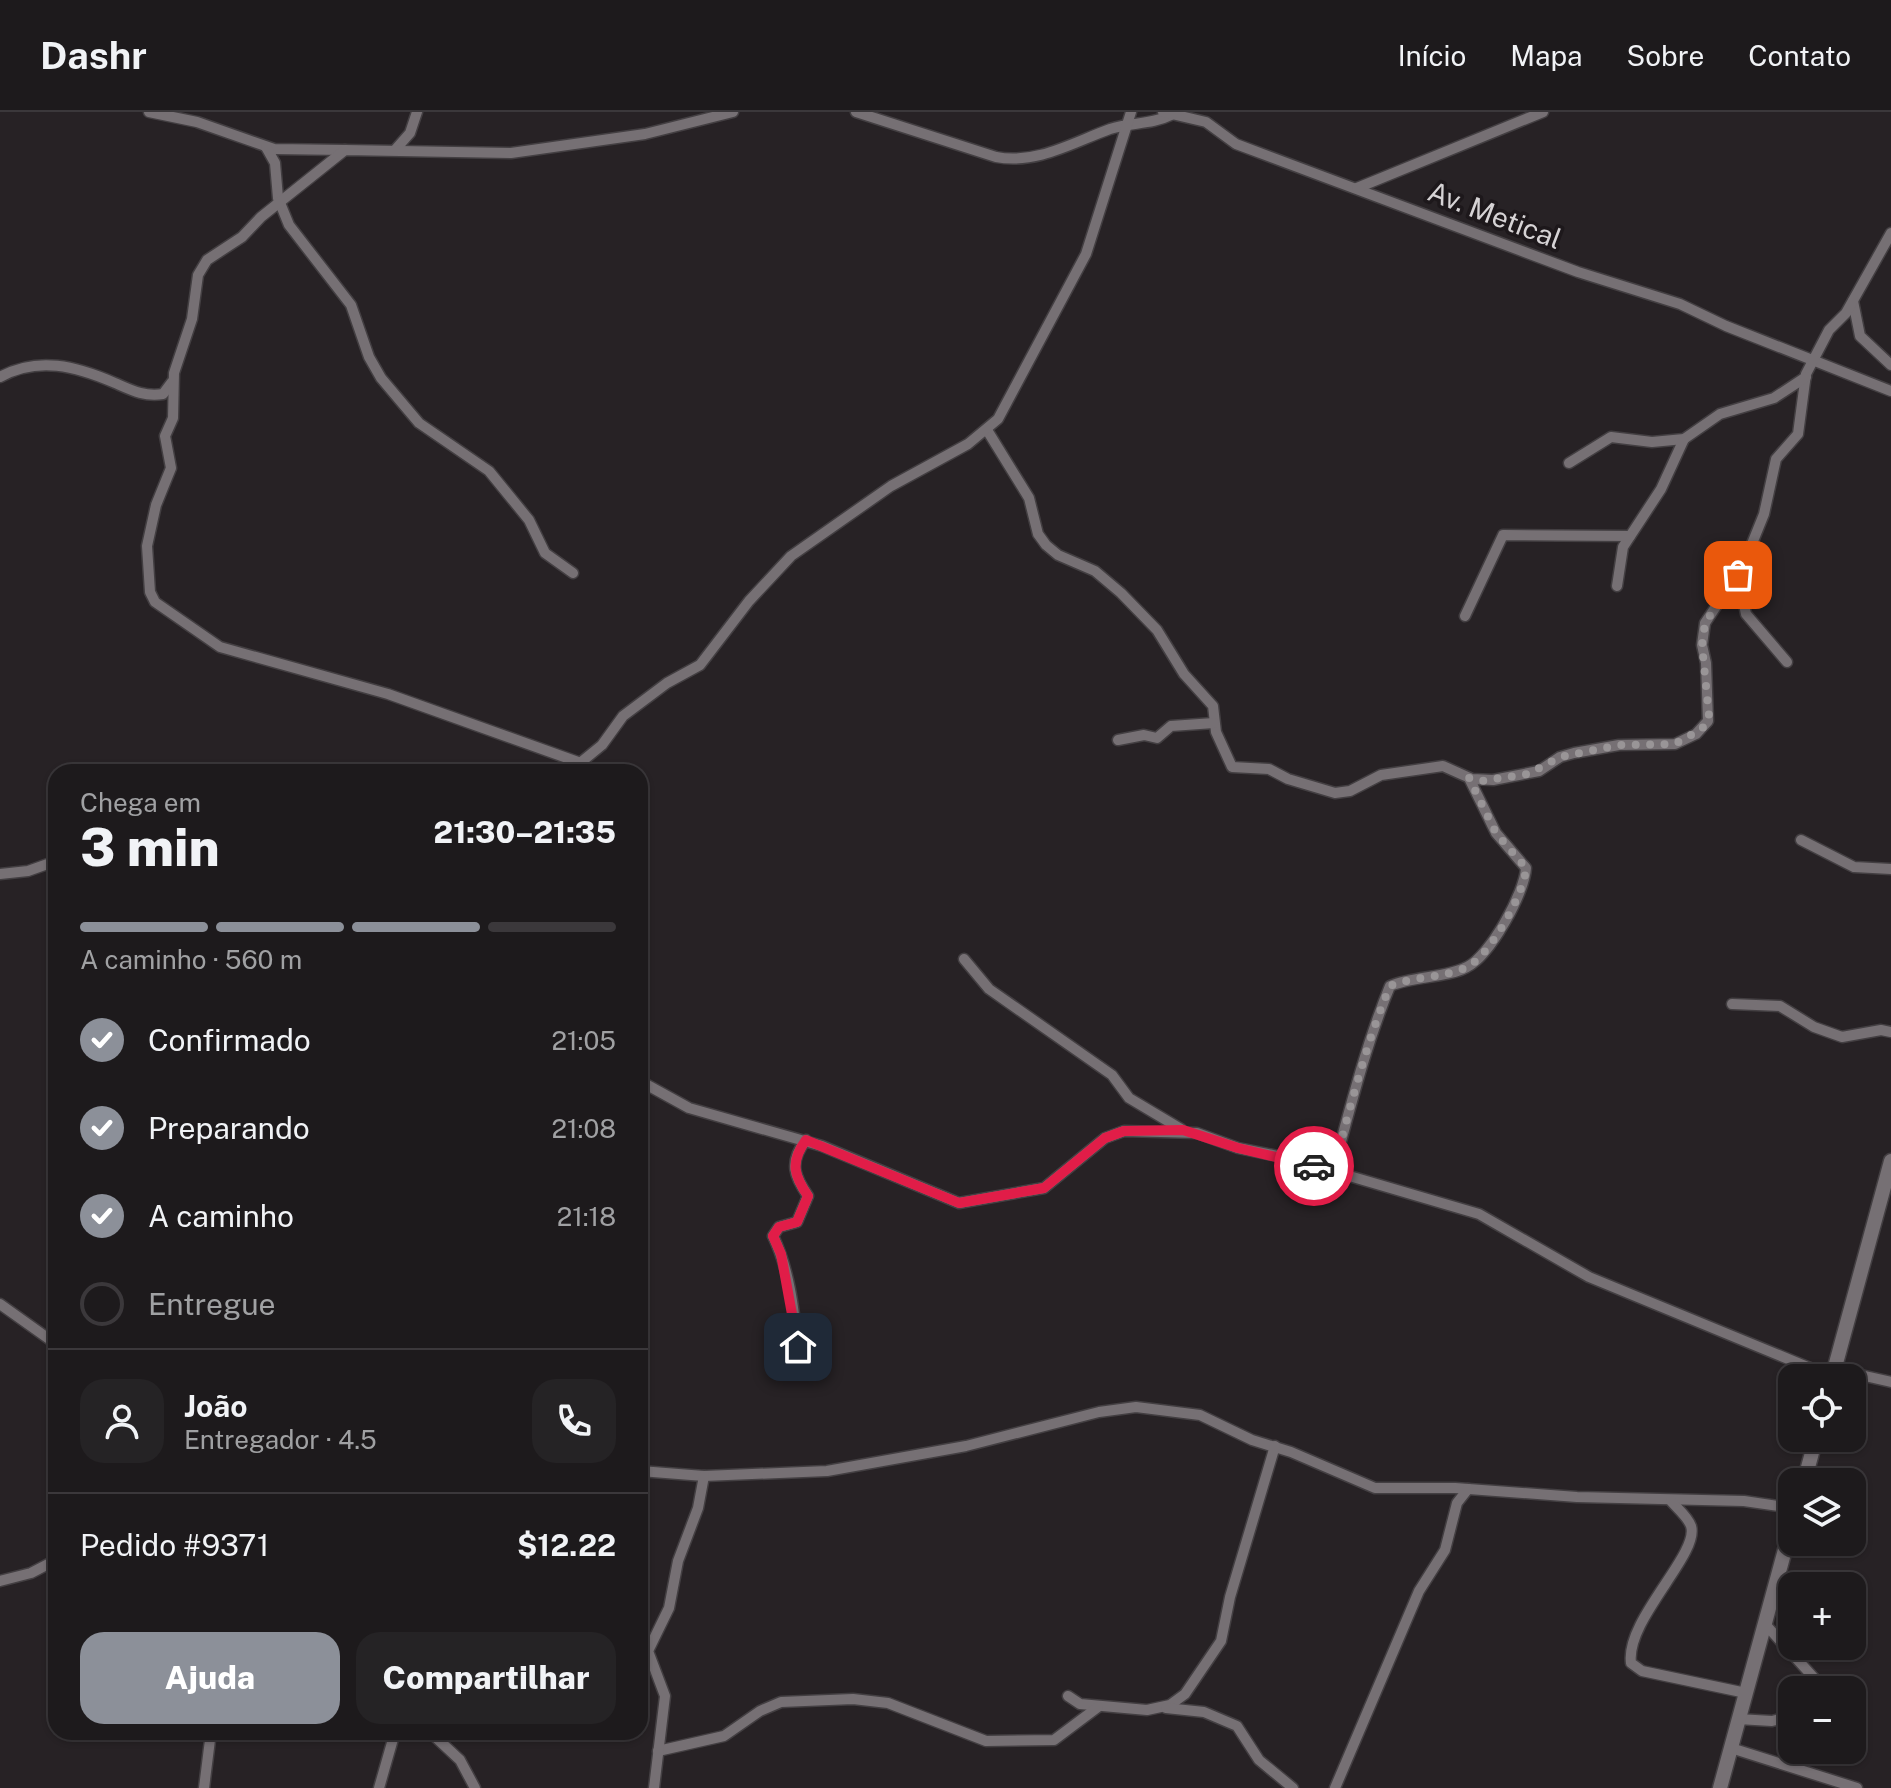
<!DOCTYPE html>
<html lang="pt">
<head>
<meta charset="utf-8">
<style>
	body { margin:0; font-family:"Public Sans",sans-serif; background:#252325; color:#f1f3f6; height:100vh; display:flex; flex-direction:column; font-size:30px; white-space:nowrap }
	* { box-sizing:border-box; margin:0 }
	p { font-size:26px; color:#a0a1a3 }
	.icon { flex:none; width:44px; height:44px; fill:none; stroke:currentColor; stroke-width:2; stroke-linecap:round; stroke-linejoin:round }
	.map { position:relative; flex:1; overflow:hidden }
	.side { position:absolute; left:48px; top:652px; width:600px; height:976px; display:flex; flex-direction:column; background:#1d1a1c; border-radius:24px; box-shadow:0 2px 6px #0004,0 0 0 2px #3b383b }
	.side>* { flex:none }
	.tools { position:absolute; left:1778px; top:1252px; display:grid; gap:16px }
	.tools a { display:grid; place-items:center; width:88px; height:88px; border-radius:16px; background:#1d1a1c; box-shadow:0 2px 6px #0004,0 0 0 2px #3b383b; font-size:40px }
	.pin { position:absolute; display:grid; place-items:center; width:68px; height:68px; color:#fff; margin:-34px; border-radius:16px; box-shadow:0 4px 12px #0006 }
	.courier { position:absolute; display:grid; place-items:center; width:80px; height:80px; margin:-40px; border:6px solid #e11d48; border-radius:50%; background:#fff; color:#222; box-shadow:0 2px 10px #0007 }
	.head em { font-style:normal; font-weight:800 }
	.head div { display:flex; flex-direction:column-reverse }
	.head { display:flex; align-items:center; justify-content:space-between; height:136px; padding:0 32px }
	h1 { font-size:52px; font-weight:800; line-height:60px }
	.bar { display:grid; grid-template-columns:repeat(4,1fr); gap:12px 8px; align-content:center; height:96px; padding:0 32px }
	.bar i { height:10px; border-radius:6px; background:#3b383b }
	.bar .selected { background:#8c9099 }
	.bar p { grid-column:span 4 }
	.line { display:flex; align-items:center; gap:20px; padding:0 32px; border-top:2px solid #3b383b }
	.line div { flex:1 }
	.round { display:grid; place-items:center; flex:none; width:84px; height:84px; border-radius:24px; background:#252325 }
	ol { padding:0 32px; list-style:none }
	li { display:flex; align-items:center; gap:24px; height:88px }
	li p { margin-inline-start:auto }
	li .icon { padding:8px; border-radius:50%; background:#8c9099; color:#fff; stroke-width:4 }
	li:last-child { color:#a0a1a3 }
	li i { width:44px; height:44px; border:4px solid #3b383b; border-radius:50% }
	.action { display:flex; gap:16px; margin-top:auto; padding:16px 32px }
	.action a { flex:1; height:92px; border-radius:24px; background:#8c9099; color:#fff; font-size:32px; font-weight:800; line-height:92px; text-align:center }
	.action a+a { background:#252325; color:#f1f3f6 }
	header { display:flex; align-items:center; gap:48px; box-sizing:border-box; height:112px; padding:0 40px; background:#1d1a1c; border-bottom:2px solid #3b383b }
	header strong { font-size:38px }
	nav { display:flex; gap:44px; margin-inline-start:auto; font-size:28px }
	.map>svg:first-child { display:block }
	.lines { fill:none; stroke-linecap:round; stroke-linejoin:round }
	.street-casing { stroke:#433f42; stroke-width:13 }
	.secondary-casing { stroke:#433f42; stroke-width:17 }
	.street { stroke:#767074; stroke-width:10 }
	.secondary { stroke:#767074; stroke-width:14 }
	.done { stroke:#999597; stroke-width:8; stroke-dasharray:0 14.4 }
	.route { stroke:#e11d48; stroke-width:10 }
	.labels { text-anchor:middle; stroke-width:7; stroke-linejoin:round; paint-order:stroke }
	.street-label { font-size:28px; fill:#d6d3d5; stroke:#1d181b }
</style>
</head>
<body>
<header>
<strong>Dashr</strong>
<nav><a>Início</a><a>Mapa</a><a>Sobre</a><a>Contato</a></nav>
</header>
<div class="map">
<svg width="1891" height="1676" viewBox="0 0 1891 1676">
	<rect width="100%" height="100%" fill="#272225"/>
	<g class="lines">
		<g class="street-casing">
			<g id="street">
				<polyline points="149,0 197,10 274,37 345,38"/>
				<path d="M856,0L996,45C1036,53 1074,30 1110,17C1131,10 1151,13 1171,3"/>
				<polyline points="1163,0 1206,10 1236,32 1578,160 1680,192 1726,214 1891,279"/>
				<polyline points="266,35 275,51 278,86 289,113 351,193 369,245 381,266 419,311 489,359 529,408 545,441 573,461"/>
				<polyline points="395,38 410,21 417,0"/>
				<polyline points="1357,76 1543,0"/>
				<polyline points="1853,189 1860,224 1891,253"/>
				<path d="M0,265C38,244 76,254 115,271C131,278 144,285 163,282L172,270"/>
				<polyline points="987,318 1029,386 1038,422 1046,433 1058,443 1095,459 1121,481 1157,518 1184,562 1213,594 1216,620 1232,655 1269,657 1288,667 1335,681 1350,679 1381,663 1443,654 1472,667 1493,668 1539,659 1560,645 1574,641 1619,633 1675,632 1696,622 1708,609 1706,551 1702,533 1705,511 1743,454 1764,402 1776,347 1798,322 1806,262 1829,218 1846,201 1891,121"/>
				<polyline points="1569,351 1611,325 1652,330 1684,327 1720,302 1774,286 1806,265"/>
				<polyline points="1738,463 1746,502 1787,550"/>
				<polyline points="1617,474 1623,435 1661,377 1684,327"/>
				<polyline points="1465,504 1503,423 1630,424"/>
				<polyline points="1118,628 1144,623 1157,626 1171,614 1214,611"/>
				<polyline points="581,651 388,582 220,535 155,490 150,480 147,434 156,393 171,356 165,324 173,306 174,261 192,207 198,163 207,148 242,125 261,105 345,38 511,41 645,22 733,0"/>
				<polyline points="569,660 602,633 623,604 667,571 700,553 749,489 791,444 891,374 968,332 998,307 1086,142 1131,0"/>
				<polyline points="1801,728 1854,755 1891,757"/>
				<polyline points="0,762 28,759 56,749"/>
				<polyline points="964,847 989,877 1112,963 1129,986 1181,1017"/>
				<polyline points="1732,892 1780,894 1814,915 1842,925 1881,918 1891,920"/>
				<polyline points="640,969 689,996 822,1034 959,1091 1044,1076 1105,1026 1124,1019 1197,1021 1238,1036 1288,1046 1479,1102 1589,1165 1832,1265"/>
				<path d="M1333,1059C1350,997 1365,935 1390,874C1413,864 1447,866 1467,855C1490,844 1525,780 1526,756L1496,721L1469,666"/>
				<polyline points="0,1192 56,1232"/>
				<polyline points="1834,1257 1891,1270"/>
				<path d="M801,1259C795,1214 793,1165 773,1124L779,1115L797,1110L808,1084C795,1065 788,1051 806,1028"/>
				<polyline points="640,1359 704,1364 827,1359 966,1334 1099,1300 1136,1295 1200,1303 1252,1328 1291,1340 1375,1376 1455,1376 1577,1385 1744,1389 1792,1396"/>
				<path d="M1671,1389C1677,1396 1688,1405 1691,1414C1700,1442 1625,1508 1631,1551L1642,1559L1746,1581"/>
				<polyline points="0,1469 31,1461 56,1448"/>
				<polyline points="1765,1512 1815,1567 1817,1578"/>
				<polyline points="1068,1584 1080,1592 1147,1598 1170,1593 1185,1582 1221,1529 1230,1485 1275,1334"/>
				<polyline points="1166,1596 1204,1600 1237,1614 1259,1648 1293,1676"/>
				<polyline points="1738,1607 1772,1609 1792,1604"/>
				<polyline points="430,1620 460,1648 475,1676"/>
				<polyline points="1731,1636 1857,1676"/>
				<polyline points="658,1639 724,1624 760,1599 781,1590 853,1587 888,1591 986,1629 1054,1628 1098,1595"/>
				<polyline points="204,1676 211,1620"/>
				<polyline points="379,1676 395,1620"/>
				<polyline points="654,1676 665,1584 648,1539 669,1496 678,1449 698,1396 704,1364"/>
				<polyline points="1335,1676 1419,1479 1445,1438 1457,1391 1468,1377"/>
			</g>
		</g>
		<g class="secondary-casing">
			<g id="secondary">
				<polyline points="1832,1266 1891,1049"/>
				<polyline points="1804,1370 1816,1326"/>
				<polyline points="1720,1676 1792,1412"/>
			</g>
		</g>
		<use href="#street" class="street"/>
		<use href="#secondary" class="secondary"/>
	</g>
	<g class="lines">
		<path class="done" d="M1314,1054L1333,1059C1350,997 1365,934 1390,874C1413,864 1446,866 1467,855C1490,844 1525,780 1526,756L1496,721L1469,666L1481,669L1528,662L1560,645L1619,633L1675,632L1702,617L1709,604L1702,533L1705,511L1738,463"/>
		<path class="route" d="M798,1235L781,1142L773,1124L779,1115L797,1110L808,1084C795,1065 789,1051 806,1028L959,1091L1044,1076L1105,1026L1124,1019L1183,1018L1238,1036L1314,1054"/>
	</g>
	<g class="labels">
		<g class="street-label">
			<text transform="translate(1495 103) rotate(21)" y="10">Av. Metical</text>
		</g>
	</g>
</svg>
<div class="tools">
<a><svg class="icon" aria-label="locate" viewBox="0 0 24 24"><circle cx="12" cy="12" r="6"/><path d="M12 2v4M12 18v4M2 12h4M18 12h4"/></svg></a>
<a><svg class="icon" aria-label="layers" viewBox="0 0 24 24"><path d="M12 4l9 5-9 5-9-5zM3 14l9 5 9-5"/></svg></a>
<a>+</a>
<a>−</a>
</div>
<div class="pin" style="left:1738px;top:463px;background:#ea580c"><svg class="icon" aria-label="bag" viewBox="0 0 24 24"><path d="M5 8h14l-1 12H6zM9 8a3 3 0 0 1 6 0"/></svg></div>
<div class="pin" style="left:798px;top:1235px;background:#1f2937"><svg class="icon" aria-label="home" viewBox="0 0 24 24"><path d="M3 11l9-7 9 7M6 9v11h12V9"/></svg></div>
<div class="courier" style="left:1314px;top:1054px"><svg class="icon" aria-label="car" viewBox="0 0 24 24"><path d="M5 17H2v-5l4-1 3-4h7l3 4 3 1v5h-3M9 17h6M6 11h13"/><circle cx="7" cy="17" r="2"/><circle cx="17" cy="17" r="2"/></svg></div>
<section class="side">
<div class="head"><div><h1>3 min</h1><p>Chega em</p></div><em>21:30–21:35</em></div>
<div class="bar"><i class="selected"></i><i class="selected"></i><i class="selected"></i><i></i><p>A caminho · 560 m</p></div>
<ol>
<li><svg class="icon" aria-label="check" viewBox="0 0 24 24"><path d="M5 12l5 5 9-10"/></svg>Confirmado<p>21:05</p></li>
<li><svg class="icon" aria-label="check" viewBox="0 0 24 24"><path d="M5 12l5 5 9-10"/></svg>Preparando<p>21:08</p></li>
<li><svg class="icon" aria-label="check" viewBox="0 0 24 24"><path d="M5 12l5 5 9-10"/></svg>A caminho<p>21:18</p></li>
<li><i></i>Entregue</li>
</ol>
<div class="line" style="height:144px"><a class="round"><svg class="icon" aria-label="person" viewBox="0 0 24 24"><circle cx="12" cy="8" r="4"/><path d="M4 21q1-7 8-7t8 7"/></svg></a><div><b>João</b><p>Entregador · 4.5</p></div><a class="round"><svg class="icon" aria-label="phone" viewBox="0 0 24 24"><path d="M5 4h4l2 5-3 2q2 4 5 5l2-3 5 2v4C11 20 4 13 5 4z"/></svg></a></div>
<div class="line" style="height:104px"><div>Pedido #9371</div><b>$12.22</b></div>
<div class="action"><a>Ajuda</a><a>Compartilhar</a></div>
</section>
</div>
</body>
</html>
